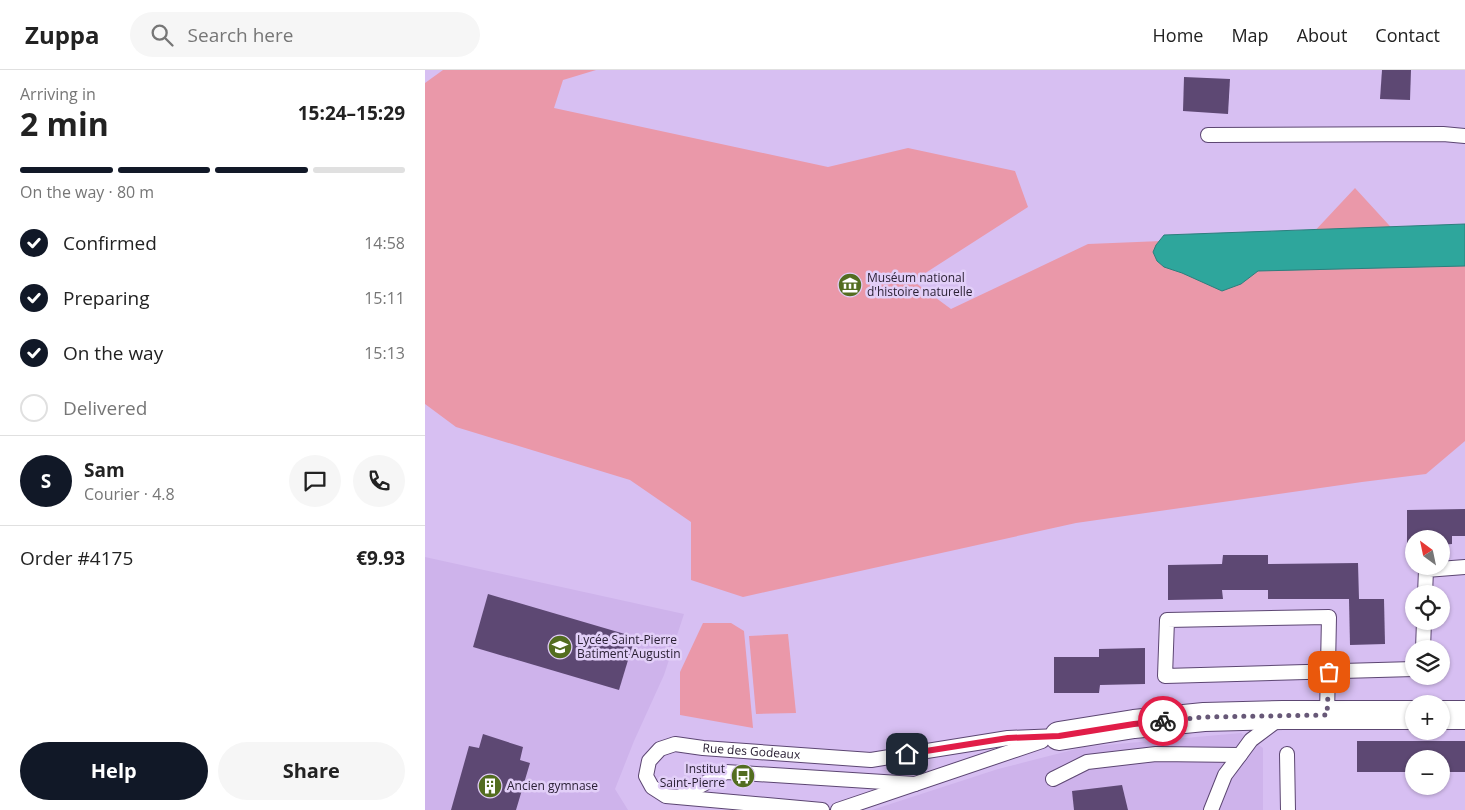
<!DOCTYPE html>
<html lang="en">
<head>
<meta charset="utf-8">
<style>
	body { margin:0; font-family:"Open Sans",sans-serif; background:#f6f6f6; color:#222; height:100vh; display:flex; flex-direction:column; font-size:19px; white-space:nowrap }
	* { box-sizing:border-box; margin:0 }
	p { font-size:16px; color:#767676 }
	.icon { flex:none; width:28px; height:28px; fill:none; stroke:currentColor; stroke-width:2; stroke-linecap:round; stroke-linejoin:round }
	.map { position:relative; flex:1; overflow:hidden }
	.details { display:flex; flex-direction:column; background:#fff; width:425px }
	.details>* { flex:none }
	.needle { width:32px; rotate:327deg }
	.tools { position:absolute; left:980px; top:460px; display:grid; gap:10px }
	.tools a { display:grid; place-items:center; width:45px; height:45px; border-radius:50%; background:#fff; box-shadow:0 1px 4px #0004; font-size:25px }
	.pin { position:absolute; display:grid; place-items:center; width:42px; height:42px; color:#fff; margin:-21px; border-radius:10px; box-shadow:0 2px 8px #0006 }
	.courier { position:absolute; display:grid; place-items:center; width:50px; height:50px; margin:-25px; border:4px solid #e11d48; border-radius:50%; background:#fff; color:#222; box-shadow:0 1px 6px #0007 }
	.overview em { font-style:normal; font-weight:700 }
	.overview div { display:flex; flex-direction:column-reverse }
	.overview { display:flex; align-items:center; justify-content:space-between; height:85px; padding:0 20px }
	h1 { font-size:32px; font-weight:700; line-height:38px }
	.bar { display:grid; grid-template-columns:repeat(4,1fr); gap:8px 5px; align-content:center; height:60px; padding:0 20px }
	.bar i { height:6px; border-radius:4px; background:#e0e0e0 }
	.bar .on { background:#111827 }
	.bar p { grid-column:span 4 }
	.line { display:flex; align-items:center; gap:12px; padding:0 20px; border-top:1px solid #e0e0e0 }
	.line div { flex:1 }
	.round { display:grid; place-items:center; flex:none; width:52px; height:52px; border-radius:26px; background:#f6f6f6 }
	ol { padding:0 20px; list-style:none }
	li { display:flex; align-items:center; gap:15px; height:55px }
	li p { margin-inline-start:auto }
	li .icon { padding:5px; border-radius:50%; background:#111827; color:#fff; stroke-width:4 }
	li:last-child { color:#767676 }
	li i { width:28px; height:28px; border:2px solid #e0e0e0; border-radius:50% }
	.cta { display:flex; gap:10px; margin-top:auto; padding:10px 20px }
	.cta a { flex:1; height:58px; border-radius:30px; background:#111827; color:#fff; font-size:20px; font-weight:700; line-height:58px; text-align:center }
	.cta a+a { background:#f6f6f6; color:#222 }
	header { display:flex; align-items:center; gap:30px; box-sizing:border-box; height:70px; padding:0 25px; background:#fff; border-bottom:1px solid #e0e0e0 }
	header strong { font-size:24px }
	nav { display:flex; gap:28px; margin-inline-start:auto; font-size:18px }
	.search { width:350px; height:45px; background:#f6f6f6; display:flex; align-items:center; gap:12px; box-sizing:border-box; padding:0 18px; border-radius:28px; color:#767676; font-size:19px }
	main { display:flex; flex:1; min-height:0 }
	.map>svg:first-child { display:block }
	.built { fill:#ceb3eb }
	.green { fill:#ea98a9 }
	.water { fill:#2ea69c; stroke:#2d7e7d }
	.building { fill:#5d4873 }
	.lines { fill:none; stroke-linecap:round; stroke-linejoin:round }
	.lane-casing { stroke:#5c4672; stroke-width:16 }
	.street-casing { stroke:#5c4672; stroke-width:30 }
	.lane { stroke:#fff; stroke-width:14 }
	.street { stroke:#fff; stroke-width:28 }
	.done { stroke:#675877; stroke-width:5; stroke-dasharray:0 9 }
	.route { stroke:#e11d48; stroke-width:6 }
	.labels { text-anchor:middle; stroke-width:5; stroke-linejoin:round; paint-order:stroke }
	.poi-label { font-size:12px; fill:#2b2135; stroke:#e2cff8; text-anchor:start }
	.street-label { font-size:12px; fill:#2b2135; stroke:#e2cff8 }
</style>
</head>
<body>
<header>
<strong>Zuppa</strong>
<div class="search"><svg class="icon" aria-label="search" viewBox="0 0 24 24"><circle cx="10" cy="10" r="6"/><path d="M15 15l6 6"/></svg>Search here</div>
<nav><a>Home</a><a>Map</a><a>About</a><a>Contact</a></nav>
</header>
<main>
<section class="details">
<div class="overview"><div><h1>2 min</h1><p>Arriving in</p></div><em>15:24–15:29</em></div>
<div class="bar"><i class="on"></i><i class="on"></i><i class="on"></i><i></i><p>On the way · 80 m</p></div>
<ol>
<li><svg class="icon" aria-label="check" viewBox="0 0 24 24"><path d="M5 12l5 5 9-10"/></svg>Confirmed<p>14:58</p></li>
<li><svg class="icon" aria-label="check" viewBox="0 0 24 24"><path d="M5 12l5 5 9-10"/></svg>Preparing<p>15:11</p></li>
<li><svg class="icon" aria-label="check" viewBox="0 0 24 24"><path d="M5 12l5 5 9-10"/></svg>On the way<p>15:13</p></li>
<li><i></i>Delivered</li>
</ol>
<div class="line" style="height:90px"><b class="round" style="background:#111827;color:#fff">S</b><div><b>Sam</b><p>Courier · 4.8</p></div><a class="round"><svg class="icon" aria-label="chat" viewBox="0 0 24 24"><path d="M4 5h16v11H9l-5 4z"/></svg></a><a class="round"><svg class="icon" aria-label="phone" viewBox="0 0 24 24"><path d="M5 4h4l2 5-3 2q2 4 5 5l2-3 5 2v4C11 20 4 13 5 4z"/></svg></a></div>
<div class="line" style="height:65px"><div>Order #4175</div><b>€9.93</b></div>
<div class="cta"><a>Help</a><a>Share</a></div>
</section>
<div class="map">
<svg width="1040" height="740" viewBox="0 0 1040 740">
	<rect width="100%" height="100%" fill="#d7bff2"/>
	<g class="built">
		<polygon points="0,487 259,544 239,605 209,671 190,719 203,740 208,740 0,740"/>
		<polygon points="816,663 838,678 838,740 447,740 573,699 659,677"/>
	</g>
	<g class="green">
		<polygon points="18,0 171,0 138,10 129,38 403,97 483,78 590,101 603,137 488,211 526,239 663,174 886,165 930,118 974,166 1040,192 1040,371 1001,404 937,412 651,453 318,527 266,510 266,452 205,410 31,357 0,334 0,13"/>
		<polygon points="278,553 306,553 319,561 328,658 255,645 255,602"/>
		<polygon points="363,564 371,643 331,644 324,566"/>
	</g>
	<polygon class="water" points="1040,154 1040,196 833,201 816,214 797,221 757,203 739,197 732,191 728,182 731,175 739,165"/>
	<g class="building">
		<polygon points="957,0 986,0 985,30 955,29"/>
		<polygon points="759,7 805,9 803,44 758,41"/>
		<polygon points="1040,439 1040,466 1027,466 1027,474 1016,475 1016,469 989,469 989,475 982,475 982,440"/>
		<polygon points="798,485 843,485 843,494 933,493 934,529 843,529 843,520 797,520 798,529 743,530 743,495 797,494"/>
		<polygon points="63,524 210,567 194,620 48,577"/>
		<polygon points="924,529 959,529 960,574 925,575"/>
		<polygon points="720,578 720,614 675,615 674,623 629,623 629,587 674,587 674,579"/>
		<polygon points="58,664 98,677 95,690 105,693 91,740 26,740 44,676 54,678"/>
		<polygon points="932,671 1040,671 1040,702 1016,702 1016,689 989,689 989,702 932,702"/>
		<polygon points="697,715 703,740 649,740 647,721"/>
	</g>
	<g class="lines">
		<g class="lane-casing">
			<g id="lane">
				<polyline points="783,65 1018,64 1040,66"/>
				<polyline points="1000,524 1001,500 1040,497"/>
				<polyline points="998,579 999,551"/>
				<polyline points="902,645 904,547 742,550 740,606 989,599"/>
				<polyline points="862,684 863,740"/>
				<polyline points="628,709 662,692 731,684 815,685"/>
				<polyline points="254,727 301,702 490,714"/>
				<path id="s1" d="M397,740L241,726L227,717L221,706L224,691L235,679L250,674L278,678L446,690L583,668L634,666"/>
				<polyline points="413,740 617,671"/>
				<polyline points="786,740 800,705 815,685 826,670 854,649"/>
			</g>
		</g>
		<g class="street-casing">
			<g id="street">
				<polyline points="1016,645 1040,645"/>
				<polyline points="634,666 709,654 779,647 858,645 989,645"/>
			</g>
		</g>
		<use href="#lane" class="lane"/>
		<use href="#street" class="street"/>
	</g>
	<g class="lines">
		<polyline class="done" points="738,651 779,647 902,645 904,602"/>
		<polyline class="route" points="482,684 583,668 634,666 709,654 738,651"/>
	</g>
	<defs>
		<g id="museum-disc" transform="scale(1.25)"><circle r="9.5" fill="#536d20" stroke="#e2cff8"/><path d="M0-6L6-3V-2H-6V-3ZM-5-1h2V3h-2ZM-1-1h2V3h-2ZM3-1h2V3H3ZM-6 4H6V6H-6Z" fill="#fff"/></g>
		<g id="school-disc" transform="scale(1.25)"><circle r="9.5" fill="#536d20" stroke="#e2cff8"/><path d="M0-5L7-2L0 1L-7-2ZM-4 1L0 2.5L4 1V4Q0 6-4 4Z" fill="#fff"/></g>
		<g id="bus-disc" transform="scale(1.25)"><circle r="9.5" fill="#536d20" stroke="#e2cff8"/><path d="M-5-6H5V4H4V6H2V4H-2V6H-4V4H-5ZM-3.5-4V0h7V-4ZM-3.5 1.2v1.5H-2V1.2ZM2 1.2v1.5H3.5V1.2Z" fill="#fff"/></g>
		<g id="building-disc" transform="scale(1.25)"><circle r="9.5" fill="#536d20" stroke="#e2cff8"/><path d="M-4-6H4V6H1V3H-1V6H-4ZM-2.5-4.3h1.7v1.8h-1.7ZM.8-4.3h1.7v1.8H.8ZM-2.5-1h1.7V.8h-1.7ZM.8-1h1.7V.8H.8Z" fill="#fff"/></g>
	</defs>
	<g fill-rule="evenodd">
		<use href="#museum-disc" x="425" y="215"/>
		<use href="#school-disc" x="135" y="577"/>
		<use href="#bus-disc" x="318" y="706"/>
		<use href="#building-disc" x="65" y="716"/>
	</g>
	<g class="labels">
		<g class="poi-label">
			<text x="442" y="212">Muséum national<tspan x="442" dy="14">d'histoire naturelle</tspan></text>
			<text x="152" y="574">Lycée Saint-Pierre<tspan x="152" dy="14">Batiment Augustin</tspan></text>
			<text x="300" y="703" text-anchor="end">Institut<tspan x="300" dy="14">Saint-Pierre</tspan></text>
			<text x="82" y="720">Ancien gymnase</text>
		</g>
		<g class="street-label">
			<text dy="4" stroke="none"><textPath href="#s1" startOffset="310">Rue des Godeaux</textPath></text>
		</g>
	</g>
</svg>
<div class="tools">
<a><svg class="needle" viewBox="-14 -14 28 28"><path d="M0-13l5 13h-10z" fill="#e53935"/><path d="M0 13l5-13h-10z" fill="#767676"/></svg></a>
<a><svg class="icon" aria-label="locate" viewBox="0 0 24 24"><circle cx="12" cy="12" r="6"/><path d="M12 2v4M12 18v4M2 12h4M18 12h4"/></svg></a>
<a><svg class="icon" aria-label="layers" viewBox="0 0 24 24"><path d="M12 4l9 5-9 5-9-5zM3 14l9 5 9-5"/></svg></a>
<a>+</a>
<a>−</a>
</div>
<div class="pin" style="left:904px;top:602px;background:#ea580c"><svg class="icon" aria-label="bag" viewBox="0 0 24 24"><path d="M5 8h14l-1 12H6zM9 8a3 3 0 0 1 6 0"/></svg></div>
<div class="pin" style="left:482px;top:684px;background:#1f2937"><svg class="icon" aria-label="home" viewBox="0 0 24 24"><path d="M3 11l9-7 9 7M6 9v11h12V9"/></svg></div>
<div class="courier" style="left:738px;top:651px"><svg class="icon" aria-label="bike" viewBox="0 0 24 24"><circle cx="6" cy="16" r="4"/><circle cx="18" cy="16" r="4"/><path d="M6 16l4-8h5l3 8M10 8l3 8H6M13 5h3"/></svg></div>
</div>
</main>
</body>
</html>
